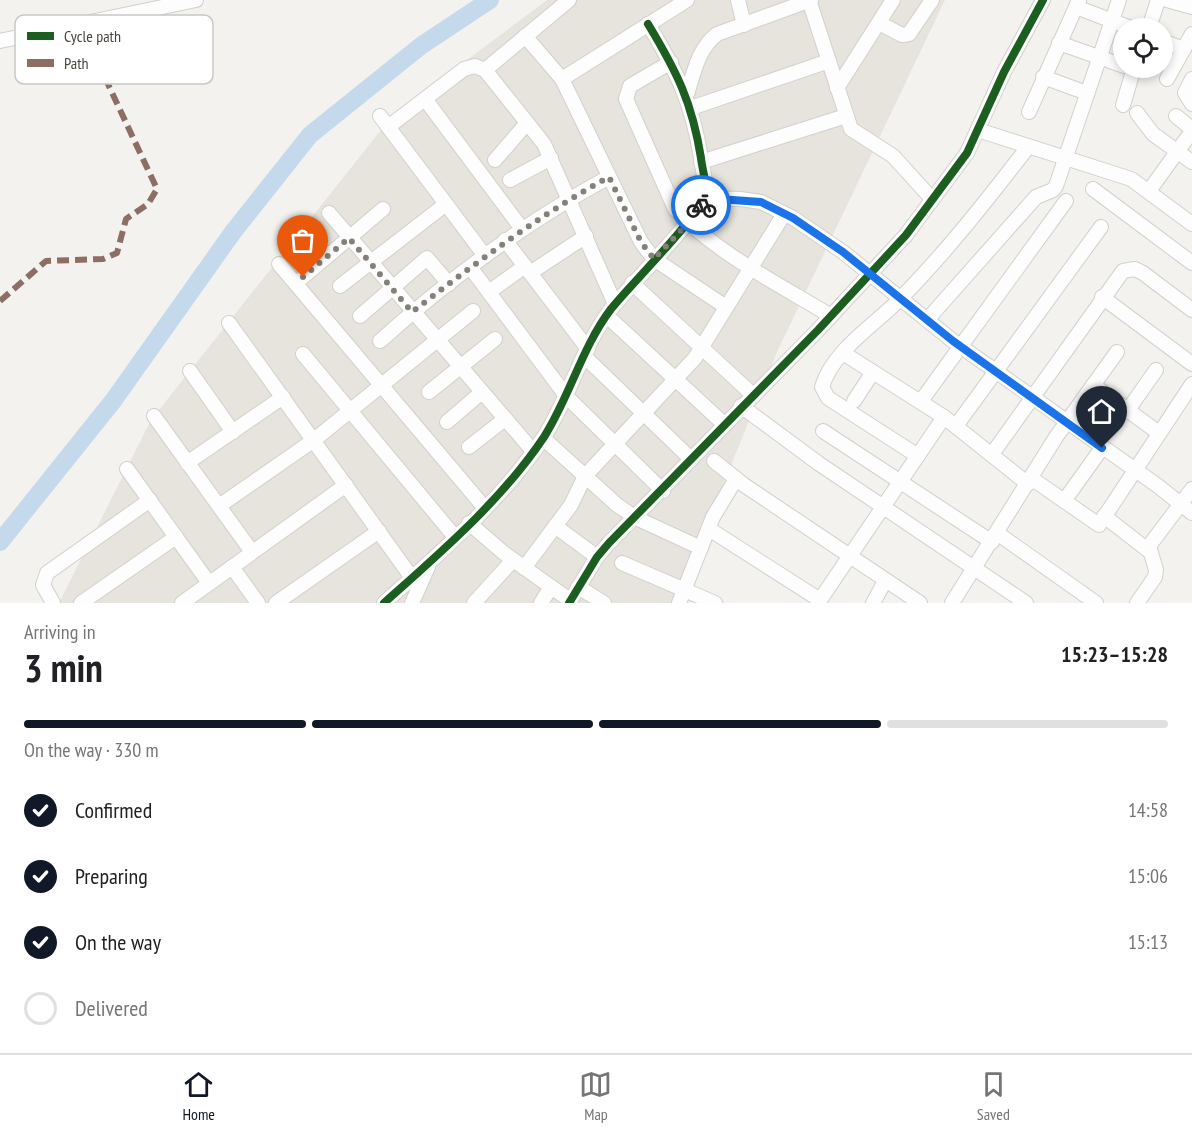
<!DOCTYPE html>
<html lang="en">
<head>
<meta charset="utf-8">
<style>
	body { margin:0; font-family:"PT Sans Narrow",sans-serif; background:#f2f2f2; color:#202124; height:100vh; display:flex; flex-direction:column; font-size:22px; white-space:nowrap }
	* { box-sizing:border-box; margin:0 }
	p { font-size:20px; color:#757577 }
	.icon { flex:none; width:33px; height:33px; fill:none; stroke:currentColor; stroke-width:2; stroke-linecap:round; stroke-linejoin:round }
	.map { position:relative; height:603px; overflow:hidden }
	.sheet { display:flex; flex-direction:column; background:#fff; flex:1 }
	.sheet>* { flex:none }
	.tools { position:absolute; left:1113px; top:18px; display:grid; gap:12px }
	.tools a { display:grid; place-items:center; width:60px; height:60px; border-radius:50%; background:#fff; box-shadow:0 3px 9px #0003; font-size:30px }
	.pin { position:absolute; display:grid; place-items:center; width:51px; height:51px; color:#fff; margin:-62px -26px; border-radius:50% 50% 50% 0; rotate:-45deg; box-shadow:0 0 6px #0007 }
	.pin .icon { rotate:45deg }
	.courier { position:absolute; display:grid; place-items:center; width:60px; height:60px; margin:-30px; border:4px solid #1a73e8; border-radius:50%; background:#fff; color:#222; box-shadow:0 2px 8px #0007 }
	.head em { font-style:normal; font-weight:700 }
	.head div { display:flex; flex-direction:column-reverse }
	.head { display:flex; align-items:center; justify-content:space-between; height:102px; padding:0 24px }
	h1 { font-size:39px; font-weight:700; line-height:45px }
	.bar { display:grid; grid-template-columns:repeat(4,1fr); gap:9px 6px; align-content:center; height:72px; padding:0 24px }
	.bar i { height:8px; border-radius:4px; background:#e0e0e0 }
	.bar .current { background:#111827 }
	.bar p { grid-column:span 4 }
	ol { padding:0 24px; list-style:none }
	li { display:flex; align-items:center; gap:18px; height:66px }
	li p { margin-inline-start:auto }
	li .icon { padding:6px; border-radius:50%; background:#111827; color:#fff; stroke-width:4 }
	li:last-child { color:#757577 }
	li i { width:33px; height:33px; border:3px solid #e0e0e0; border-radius:50% }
	.tabs { display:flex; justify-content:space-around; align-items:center; height:84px; border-top:2px solid #e0e0e0; background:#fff; font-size:16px; color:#757577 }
	.tabs a { display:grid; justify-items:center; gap:3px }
	.tabs .current { color:#111827 }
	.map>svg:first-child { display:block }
	.residential { fill:#e6e4dd }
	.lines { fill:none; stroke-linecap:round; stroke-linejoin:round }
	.river { stroke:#c4daec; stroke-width:18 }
	.minor-casing { stroke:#d1d0cc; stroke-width:16 }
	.minor { stroke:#fdfdfd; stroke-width:14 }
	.quiet { stroke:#8d6e63; stroke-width:6; stroke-dasharray:12 6; stroke-linecap:butt }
	.cycleway-casing { stroke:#fff; stroke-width:11 }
	.cycleway { stroke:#1b5e20; stroke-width:8 }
	.done { stroke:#84817a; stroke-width:6; stroke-dasharray:0 10.8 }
	.route { stroke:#1a73e8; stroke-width:8 }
	.key { fill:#fff; stroke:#c8c7c4; stroke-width:1.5 }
	.key-label { font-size:16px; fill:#49443b }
</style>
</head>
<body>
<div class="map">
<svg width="1192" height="603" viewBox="0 0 1192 603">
	<rect width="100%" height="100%" fill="#f3f2ef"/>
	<polygon class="residential" points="547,0 945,0 777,352 675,603 59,603 151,420 392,116"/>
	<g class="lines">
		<polyline class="river" points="0,542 113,401 233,232 310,135 422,45 490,0"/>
		<g class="minor-casing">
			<g id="minor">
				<polyline points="738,0 744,25"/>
				<polyline points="809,0 851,129 893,156 932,199"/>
				<polyline points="1167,0 1192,7"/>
				<polyline points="1076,7 1131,28"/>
				<polyline points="879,23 902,35 909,34 932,0"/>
				<polyline points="1149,28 1158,0"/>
				<polyline points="525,36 562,79 641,242 654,259 726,307"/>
				<polyline points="0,41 196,0"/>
				<polyline points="1162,41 1184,49"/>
				<polyline points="1059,43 1124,66"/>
				<path d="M671,62L630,86L626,99L675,209C716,253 780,285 831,316"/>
				<polyline points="485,70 569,0"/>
				<polyline points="1043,77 1087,93"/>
				<polyline points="562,79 687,0"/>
				<polyline points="1167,79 1192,34"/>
				<polyline points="1192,79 1185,93 1192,104"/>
				<polyline points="837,88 893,0"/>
				<path d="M687,94C694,72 698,49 717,34L811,0"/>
				<polyline points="425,99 522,229"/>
				<polyline points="1123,105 1134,68"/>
				<polyline points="691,108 829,61"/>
				<polyline points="1029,112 1079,0"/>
				<polyline points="1137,113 1153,134 1192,162"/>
				<polyline points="380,116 485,256"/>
				<polyline points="1176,116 1192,129"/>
				<polyline points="388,127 464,69 475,66 485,70 544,144 615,304"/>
				<polyline points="978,130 1131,179 1192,224"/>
				<polyline points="495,160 527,123"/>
				<polyline points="701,162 846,116"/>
				<polyline points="510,180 551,158"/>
				<polyline points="1093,189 1192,263"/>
				<polyline points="1149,191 1192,131"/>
				<polyline points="673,204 704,198 740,199 761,202 793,218 843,252 953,341 1158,486 1192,513"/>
				<polyline points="329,213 533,451"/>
				<polyline points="505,240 588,349"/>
				<polyline points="279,264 484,507"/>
				<polyline points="470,267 567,397 663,491"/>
				<polyline points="530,273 586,236"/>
				<polyline points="303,277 383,209"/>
				<polyline points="632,283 753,395"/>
				<polyline points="340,286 446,204"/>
				<polyline points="489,292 525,266"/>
				<polyline points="1102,297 1192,364"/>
				<polyline points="360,316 427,258 449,284"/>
				<polyline points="607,316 724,424"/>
				<polyline points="927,320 1036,197 1053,190 1056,186 1119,0"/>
				<polyline points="229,323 412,578"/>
				<path d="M380,341C450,278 526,222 609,177"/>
				<polyline points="843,353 944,417 1028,484"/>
				<polyline points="303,354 455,537"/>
				<polyline points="585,357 690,458"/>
				<polyline points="190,371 233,432"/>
				<polyline points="1093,385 1159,433"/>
				<polyline points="429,392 495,339"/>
				<polyline points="854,401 873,372"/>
				<polyline points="921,401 1066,201"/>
				<polyline points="741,406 818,463 1026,603"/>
				<polyline points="1128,410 1156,370"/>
				<polyline points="154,416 252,552"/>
				<polyline points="447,422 482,392"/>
				<polyline points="956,426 1101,227"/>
				<polyline points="823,431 992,542"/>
				<polyline points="543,438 617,505 636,518 701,548"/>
				<polyline points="469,447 505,419"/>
				<polyline points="992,454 1123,271 1135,269 1143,273 1192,310"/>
				<path d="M918,456L828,398L822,387C833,350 875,325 901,298C947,251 988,199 1028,147"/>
				<polyline points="714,461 744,485 920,603"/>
				<polyline points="187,463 283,397"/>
				<polyline points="127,469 209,583"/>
				<polyline points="1031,478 1099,525 1192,384"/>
				<polyline points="1064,501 1102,448"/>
				<polyline points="219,506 314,440 473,311"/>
				<polyline points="1104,516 1149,551"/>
				<polyline points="469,523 505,554 571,601"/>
				<polyline points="555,526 597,557"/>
				<polyline points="709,529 820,600"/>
				<polyline points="997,533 1096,603"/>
				<polyline points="622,563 715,603"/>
				<polyline points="232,567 258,603"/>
				<polyline points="524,568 571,505 585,476 695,358 784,214"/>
				<polyline points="578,587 604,603"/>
				<polyline points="53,603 43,585 47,573 150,500"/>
				<polyline points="81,603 176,537"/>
				<polyline points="182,603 346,485"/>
				<polyline points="276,603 379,531"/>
				<path d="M384,603C440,553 502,500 544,437C570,396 582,347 611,309C629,286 702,214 705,194C707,182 702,169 701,158C692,102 677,72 648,24"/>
				<polyline points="412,603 428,567"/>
				<polyline points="474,603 513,560"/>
				<polyline points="541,603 551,587"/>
				<polyline points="569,603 597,557 609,543 818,330 906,235 967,153 1004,72 1043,0"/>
				<polyline points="679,603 713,517 736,479"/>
				<polyline points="818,603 944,417"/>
				<polyline points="873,603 885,581"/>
				<polyline points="952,603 1056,437 1117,352"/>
				<polyline points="1137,603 1155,577 1156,570 1149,546 1192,489"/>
			</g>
		</g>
		<use href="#minor" class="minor"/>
		<polyline class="quiet" points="0,301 46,261 103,259 117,253 126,219 148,204 157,189 93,52 92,22"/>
		<g class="cycleway-casing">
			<g id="cycleway">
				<path d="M384,603C440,553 502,500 544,437C570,396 582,347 611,309C629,286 702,214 705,194C707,182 702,169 701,158C692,102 677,72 648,24"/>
				<polyline points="569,603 597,557 609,543 818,330 906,235 967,153 1004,72 1043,0"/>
			</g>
		</g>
		<use href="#cycleway" class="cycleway"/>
	</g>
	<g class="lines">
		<path class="done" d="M303,277L349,238L412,312C476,263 539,215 609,177L641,242L654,259L688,223L701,205"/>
		<polyline class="route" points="701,205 704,198 761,202 793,218 843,252 953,341 1102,448"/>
	</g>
	<rect x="15" y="15" width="198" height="69" rx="9" class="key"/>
	<rect x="27" y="32" width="27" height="8" fill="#1b5e20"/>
	<rect x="27" y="59" width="27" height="8" fill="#8d6e63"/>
	<g class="key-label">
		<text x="64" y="42">Cycle path</text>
		<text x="64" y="69">Path</text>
	</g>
</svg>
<div class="tools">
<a><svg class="icon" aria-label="locate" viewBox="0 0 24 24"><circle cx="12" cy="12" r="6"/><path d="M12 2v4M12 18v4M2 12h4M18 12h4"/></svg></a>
</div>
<div class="pin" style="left:303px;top:277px;background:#ea580c"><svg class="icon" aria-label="bag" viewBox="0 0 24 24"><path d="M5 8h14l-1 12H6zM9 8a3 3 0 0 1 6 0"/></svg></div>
<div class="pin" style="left:1102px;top:448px;background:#1f2937"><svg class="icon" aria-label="home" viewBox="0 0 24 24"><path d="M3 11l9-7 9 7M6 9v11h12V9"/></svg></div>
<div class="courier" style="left:701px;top:205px"><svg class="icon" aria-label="bike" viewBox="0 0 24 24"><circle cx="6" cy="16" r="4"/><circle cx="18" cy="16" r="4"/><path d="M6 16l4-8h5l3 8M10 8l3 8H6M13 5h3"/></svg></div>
</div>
<section class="sheet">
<div class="head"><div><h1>3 min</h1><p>Arriving in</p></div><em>15:23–15:28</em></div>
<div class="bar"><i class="current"></i><i class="current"></i><i class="current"></i><i></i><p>On the way · 330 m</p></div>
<ol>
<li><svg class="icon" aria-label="check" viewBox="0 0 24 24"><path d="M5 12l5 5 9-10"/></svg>Confirmed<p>14:58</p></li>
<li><svg class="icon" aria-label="check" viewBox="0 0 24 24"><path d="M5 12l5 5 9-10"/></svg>Preparing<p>15:06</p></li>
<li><svg class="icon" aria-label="check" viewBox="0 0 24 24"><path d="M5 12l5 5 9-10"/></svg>On the way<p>15:13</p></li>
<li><i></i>Delivered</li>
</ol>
</section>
<nav class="tabs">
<a class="current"><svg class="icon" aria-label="home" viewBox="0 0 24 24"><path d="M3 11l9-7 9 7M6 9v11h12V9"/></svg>Home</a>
<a><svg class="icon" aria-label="map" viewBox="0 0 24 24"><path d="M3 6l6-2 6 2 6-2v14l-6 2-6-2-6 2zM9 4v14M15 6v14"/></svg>Map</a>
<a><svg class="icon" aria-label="saved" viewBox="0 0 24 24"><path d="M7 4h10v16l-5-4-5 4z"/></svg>Saved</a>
</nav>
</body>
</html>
